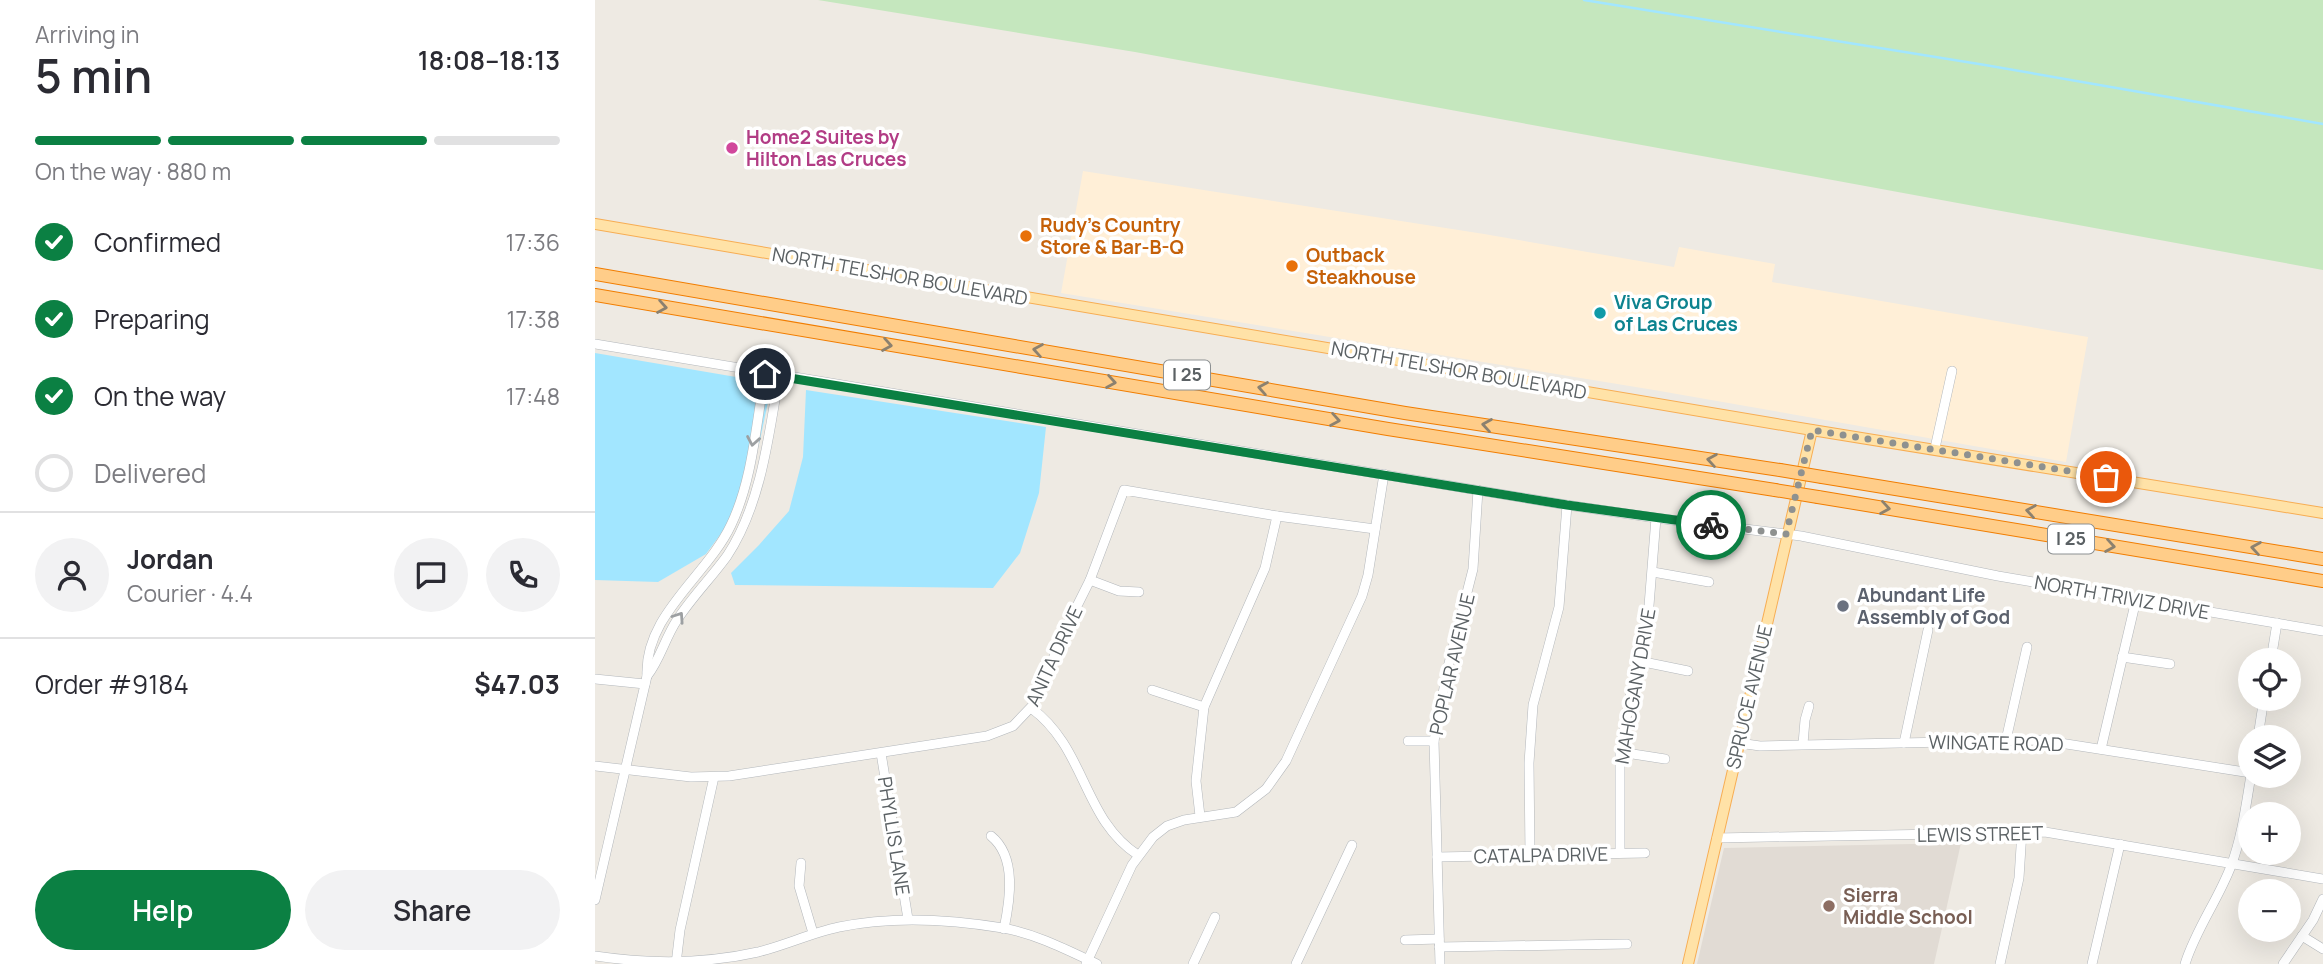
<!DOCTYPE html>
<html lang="en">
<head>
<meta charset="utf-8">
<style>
	body { margin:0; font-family:Manrope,sans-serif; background:#f2f2f3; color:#2b2b33; height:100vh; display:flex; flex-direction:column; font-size:26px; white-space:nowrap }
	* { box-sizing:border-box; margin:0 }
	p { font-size:23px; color:#7c7c81 }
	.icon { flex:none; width:38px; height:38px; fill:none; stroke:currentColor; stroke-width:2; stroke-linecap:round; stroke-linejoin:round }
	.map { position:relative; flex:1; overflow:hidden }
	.drawer { display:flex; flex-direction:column; background:#fff; width:595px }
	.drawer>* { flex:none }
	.fabs { position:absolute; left:1643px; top:648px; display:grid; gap:14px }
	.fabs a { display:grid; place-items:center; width:63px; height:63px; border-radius:50%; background:#fff; box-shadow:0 7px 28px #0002; font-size:35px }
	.pin { position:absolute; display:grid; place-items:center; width:60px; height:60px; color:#fff; margin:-30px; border:4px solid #fff; border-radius:50%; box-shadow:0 2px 7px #0007 }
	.courier { position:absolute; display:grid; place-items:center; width:70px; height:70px; margin:-35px; border:5px solid #0b8043; border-radius:50%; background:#fff; color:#222; box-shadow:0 2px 9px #0007 }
	.headline em { font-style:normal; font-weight:600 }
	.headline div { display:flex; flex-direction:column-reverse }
	.headline { display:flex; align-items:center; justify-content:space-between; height:119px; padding:0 35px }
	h1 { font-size:46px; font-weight:600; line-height:52px }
	.bar { display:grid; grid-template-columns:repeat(4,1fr); gap:10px 7px; align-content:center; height:84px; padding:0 35px }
	.bar i { height:9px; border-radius:5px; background:#e1e1e2 }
	.bar .active { background:#0b8043 }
	.bar p { grid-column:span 4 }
	.line { display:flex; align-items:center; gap:18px; padding:0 35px; border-top:2px solid #e1e1e2 }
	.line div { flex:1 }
	.round { display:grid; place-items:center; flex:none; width:74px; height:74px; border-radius:37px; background:#f2f2f3 }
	ol { padding:0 35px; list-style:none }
	li { display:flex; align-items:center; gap:21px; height:77px }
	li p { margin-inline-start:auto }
	li .icon { padding:7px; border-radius:50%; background:#0b8043; color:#fff; stroke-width:4 }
	li:last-child { color:#7c7c81 }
	li i { width:38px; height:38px; border:4px solid #e1e1e2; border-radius:50% }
	.cta { display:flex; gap:14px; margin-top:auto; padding:14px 35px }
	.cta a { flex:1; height:80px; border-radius:42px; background:#0b8043; color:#fff; font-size:28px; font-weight:600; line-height:80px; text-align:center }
	.cta a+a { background:#f2f2f3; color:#2b2b33 }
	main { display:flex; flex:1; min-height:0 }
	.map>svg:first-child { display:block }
	.commercial { fill:#ffefd7 }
	.education { fill:#e1dbd4 }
	.green { fill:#c5e7be }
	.water { fill:#a2e6ff }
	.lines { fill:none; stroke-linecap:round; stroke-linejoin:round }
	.stream { stroke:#a2e6ff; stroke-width:2.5 }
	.minor-casing { stroke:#b3b7bb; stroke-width:10 }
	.major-casing { stroke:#f7ad53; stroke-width:12 }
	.highway-casing { stroke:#f17d00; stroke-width:14 }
	.minor { stroke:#fff; stroke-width:9 }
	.major { stroke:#ffe2a7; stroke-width:10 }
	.highway { stroke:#ffcd89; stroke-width:12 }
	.highway-bridge-casing { stroke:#f17d00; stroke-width:14; stroke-linecap:butt }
	.highway-bridge { stroke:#ffcd89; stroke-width:12 }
	.oneway { stroke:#8c816f }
	.oneway2 { stroke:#9da0a2 }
	.done { stroke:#8e9190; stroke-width:7; stroke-dasharray:0 12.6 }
	.route { stroke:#0b8043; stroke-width:9 }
	.hotel-dot { fill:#d1479c; stroke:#fff; stroke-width:2.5 }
	.food-dot { fill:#e8710a; stroke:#fff; stroke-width:2.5 }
	.culture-dot { fill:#0f9aa8; stroke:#fff; stroke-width:2.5 }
	.worship-dot { fill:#6b7280; stroke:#fff; stroke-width:2.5 }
	.education-dot { fill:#8d6e63; stroke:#fff; stroke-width:2.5 }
	.labels { text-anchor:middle; stroke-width:7; stroke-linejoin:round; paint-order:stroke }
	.shield { fill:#fff; stroke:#8c9092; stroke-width:2 }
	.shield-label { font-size:18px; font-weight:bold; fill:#5b6164 }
	.hotel-label { font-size:19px; font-weight:bold; fill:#b23c85; stroke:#fff; text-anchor:start }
	.food-label { font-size:19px; font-weight:bold; fill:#c56008; stroke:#fff; text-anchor:start }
	.street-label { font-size:19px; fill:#5b6164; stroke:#fff }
	.culture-label { font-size:19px; font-weight:bold; fill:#0d838f; stroke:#fff; text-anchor:start }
	.worship-label { font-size:19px; font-weight:bold; fill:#5b616d; stroke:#fff; text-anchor:start }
	.education-label { font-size:19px; font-weight:bold; fill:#785e54; stroke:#fff; text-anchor:start }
</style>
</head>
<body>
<main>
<section class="drawer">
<div class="headline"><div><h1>5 min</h1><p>Arriving in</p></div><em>18:08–18:13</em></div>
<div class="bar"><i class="active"></i><i class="active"></i><i class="active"></i><i></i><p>On the way · 880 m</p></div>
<ol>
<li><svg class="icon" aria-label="check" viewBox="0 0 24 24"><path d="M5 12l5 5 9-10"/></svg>Confirmed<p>17:36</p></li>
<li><svg class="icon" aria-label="check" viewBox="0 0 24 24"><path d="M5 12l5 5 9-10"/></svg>Preparing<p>17:38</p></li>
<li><svg class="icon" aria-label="check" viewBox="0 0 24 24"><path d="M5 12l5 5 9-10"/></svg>On the way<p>17:48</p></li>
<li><i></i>Delivered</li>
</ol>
<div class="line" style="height:126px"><a class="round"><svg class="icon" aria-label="person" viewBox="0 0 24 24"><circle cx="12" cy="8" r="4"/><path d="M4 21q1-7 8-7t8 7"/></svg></a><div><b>Jordan</b><p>Courier · 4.4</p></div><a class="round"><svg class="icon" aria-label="chat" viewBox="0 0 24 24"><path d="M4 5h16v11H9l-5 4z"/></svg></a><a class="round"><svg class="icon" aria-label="phone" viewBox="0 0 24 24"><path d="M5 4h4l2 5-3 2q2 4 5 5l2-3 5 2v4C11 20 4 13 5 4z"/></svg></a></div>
<div class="line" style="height:91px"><div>Order #9184</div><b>$47.03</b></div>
<div class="cta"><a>Help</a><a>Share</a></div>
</section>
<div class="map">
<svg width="1728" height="964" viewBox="0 0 1728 964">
	<rect width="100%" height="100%" fill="#eeeae3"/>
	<polygon class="commercial" points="488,171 889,234 1079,267 1084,247 1180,264 1177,282 1493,337 1471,462 1059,390 466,293"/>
	<polygon class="education" points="1366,843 1339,964 1102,964 1129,848"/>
	<polygon class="green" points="223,0 1728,0 1728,270 540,52"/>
	<g class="water">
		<polygon points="0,353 177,383 165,440 147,505 111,554 63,582 0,580"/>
		<polygon points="211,390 451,427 444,493 425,553 398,588 140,585 136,573 164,545 194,511 208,457"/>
	</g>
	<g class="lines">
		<polyline class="stream" points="989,0 1390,65 1728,124"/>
		<g class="minor-casing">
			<g id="minor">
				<polyline points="0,344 972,505 1061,518 1206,536 1403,576 1728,631"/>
				<polyline points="1340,448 1357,371"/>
				<polyline points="1058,572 1114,582"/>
				<polyline points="495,580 524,591 544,592"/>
				<polyline points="1527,657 1575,664"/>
				<polyline points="1676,660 1682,623"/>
				<polyline points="1044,661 1093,671"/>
				<path d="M52,676C65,660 70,638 82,620C97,597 116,578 132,556C166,505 174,435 184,375"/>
				<polyline points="0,679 50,684"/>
				<polyline points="557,690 609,707"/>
				<path d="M436,708C491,748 488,820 543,855"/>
				<polyline points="1663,737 1669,698"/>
				<polyline points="1411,740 1432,647"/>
				<polyline points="813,741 839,741"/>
				<polyline points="1144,743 1165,746 1446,740 1656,773"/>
				<polyline points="1309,743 1333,630"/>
				<polyline points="1208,744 1210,720 1214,706"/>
				<polyline points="1506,749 1541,600"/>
				<polyline points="1025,752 1070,759"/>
				<polyline points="286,753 313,919"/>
				<polyline points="0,766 96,777 134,776 392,736 418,726 439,704 471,628 495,580 529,490 682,516 780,529"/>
				<polyline points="605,816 601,781 609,707 670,568 682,516"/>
				<path d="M396,836C422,857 415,900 409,929"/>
				<polyline points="1122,838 1450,832 1728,879"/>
				<polyline points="1025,853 1025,752 1035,697 1053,618 1061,518"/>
				<polyline points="935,855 934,763 938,705 964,607 972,505"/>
				<polyline points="842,857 1050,853"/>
				<polyline points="206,863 204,886 218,933"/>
				<path d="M0,900L52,676C49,615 112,576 136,525C158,479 161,423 170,374"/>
				<polyline points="1707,936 1728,949"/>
				<polyline points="810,940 844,939"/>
				<polyline points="844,947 1032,944"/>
				<path d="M0,956C54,964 110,964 163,952C191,945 216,933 244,927C297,916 354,919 408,928C441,934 472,950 502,964"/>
				<polyline points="81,964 85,930 119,777"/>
				<polyline points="491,964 537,865 558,837 572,826 589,820 641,812 671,789 691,761 767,596 773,575 789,474"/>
				<polyline points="598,964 620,917"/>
				<polyline points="701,964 757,845"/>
				<polyline points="845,964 839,741 853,667 878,569 883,490"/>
				<polyline points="1405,964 1424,878 1427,831"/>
				<polyline points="1497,964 1525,844"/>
				<path d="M1590,964C1601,929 1623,900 1636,866C1647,837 1651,805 1656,775"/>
				<polyline points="1688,964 1718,920 1728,899"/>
			</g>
		</g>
		<g class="major-casing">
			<g id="major">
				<polyline points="0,224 1217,430 1728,513"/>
				<polyline points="1093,964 1217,430"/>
			</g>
		</g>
		<g class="highway-casing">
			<g id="highway">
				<polyline points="0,274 810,413 1185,470"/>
				<polyline points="0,295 793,429 1180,490"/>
				<polyline points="1227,477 1728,559"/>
				<polyline points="1223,497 1728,581"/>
			</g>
		</g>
		<use href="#minor" class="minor"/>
		<use href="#major" class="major"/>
		<use href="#highway" class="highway"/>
		<g class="highway-bridge-casing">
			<g id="highway-bridge">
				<polyline points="1185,470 1227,477"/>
				<polyline points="1180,490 1223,497"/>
			</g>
		</g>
		<use href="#highway-bridge" class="highway-bridge"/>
	</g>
	<defs><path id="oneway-chevron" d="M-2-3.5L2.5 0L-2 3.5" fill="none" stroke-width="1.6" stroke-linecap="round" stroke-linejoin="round" transform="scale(1.75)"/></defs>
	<g class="oneway">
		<use href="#oneway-chevron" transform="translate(67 307) rotate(10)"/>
		<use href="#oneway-chevron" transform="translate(292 345) rotate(10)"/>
		<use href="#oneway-chevron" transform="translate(443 350) rotate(-170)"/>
		<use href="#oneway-chevron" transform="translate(516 382) rotate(10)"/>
		<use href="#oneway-chevron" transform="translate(668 388) rotate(-170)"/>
		<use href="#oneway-chevron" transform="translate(740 420) rotate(10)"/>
		<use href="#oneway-chevron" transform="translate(892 425) rotate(-171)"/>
		<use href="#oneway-chevron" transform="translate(1117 460) rotate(-171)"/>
		<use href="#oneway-chevron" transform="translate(1290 508) rotate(9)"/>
		<use href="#oneway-chevron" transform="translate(1436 511) rotate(-171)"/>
		<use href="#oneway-chevron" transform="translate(1515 546) rotate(9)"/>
		<use href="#oneway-chevron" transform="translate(1661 548) rotate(-171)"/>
	</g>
	<g class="oneway2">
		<use href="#oneway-chevron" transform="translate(158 441) rotate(100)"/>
		<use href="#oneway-chevron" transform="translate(84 617) rotate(-56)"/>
	</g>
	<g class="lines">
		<polyline class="done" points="1116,525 1191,534 1217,430 1511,477"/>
		<polyline class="route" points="170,374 972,505 1116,525"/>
	</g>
	<circle class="hotel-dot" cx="137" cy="148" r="7"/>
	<g class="food-dot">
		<circle cx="431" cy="236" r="7"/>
		<circle cx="697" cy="266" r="7"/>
	</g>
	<circle class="culture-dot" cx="1005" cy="313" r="7"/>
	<circle class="worship-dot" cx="1248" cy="606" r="7"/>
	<circle class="education-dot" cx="1234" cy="906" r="7"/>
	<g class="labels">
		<g class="shield">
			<rect x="569" y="360.5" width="46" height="29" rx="5"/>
			<rect x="1453" y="524.5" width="46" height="29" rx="5"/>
		</g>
		<g class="shield-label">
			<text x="592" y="381">I 25</text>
			<text x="1476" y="545">I 25</text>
		</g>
		<g class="hotel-label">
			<text x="151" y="144">Home2 Suites by<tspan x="151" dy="22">Hilton Las Cruces</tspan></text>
		</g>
		<g class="food-label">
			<text x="445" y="232">Rudy's Country<tspan x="445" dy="22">Store &amp; Bar-B-Q</tspan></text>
			<text x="711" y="262">Outback<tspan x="711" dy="22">Steakhouse</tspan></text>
		</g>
		<g class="street-label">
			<text transform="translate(305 276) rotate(10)" y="7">NORTH TELSHOR BOULEVARD</text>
			<text transform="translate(864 370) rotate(10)" y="7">NORTH TELSHOR BOULEVARD</text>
			<text transform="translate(1527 597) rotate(10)" y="7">NORTH TRIVIZ DRIVE</text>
			<text transform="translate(459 656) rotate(-65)" y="7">ANITA DRIVE</text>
			<text transform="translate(857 664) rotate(-77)" y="7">POPLAR AVENUE</text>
			<text transform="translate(1040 686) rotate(-80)" y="7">MAHOGANY DRIVE</text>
			<text transform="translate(1154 697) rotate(-77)" y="7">SPRUCE AVENUE</text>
			<text transform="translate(1401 743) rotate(1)" y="7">WINGATE ROAD</text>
			<text transform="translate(1385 834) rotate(-1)" y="7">LEWIS STREET</text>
			<text transform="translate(299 836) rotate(81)" y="7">PHYLLIS LANE</text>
			<text transform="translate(946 855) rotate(-1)" y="7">CATALPA DRIVE</text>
		</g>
		<g class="culture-label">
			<text x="1019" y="309">Viva Group<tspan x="1019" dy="22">of Las Cruces</tspan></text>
		</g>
		<g class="worship-label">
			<text x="1262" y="602">Abundant Life<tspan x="1262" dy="22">Assembly of God</tspan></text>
		</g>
		<g class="education-label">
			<text x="1248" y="902">Sierra<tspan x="1248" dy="22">Middle School</tspan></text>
		</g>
	</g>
</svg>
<div class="fabs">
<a><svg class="icon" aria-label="locate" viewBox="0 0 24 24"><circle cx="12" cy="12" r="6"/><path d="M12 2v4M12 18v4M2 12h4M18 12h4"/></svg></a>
<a><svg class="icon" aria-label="layers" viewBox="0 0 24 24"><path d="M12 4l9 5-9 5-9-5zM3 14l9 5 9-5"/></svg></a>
<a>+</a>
<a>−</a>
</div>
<div class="pin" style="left:1511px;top:477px;background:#ea580c"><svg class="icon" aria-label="bag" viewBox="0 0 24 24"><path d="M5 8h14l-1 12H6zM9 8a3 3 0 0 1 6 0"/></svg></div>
<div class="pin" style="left:170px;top:374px;background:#1f2937"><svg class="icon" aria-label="home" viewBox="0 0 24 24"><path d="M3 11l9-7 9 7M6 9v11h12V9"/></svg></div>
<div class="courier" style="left:1116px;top:525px"><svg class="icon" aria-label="bike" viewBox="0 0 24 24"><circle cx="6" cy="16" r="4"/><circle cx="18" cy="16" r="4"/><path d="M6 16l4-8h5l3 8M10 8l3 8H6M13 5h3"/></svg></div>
</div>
</main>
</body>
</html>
